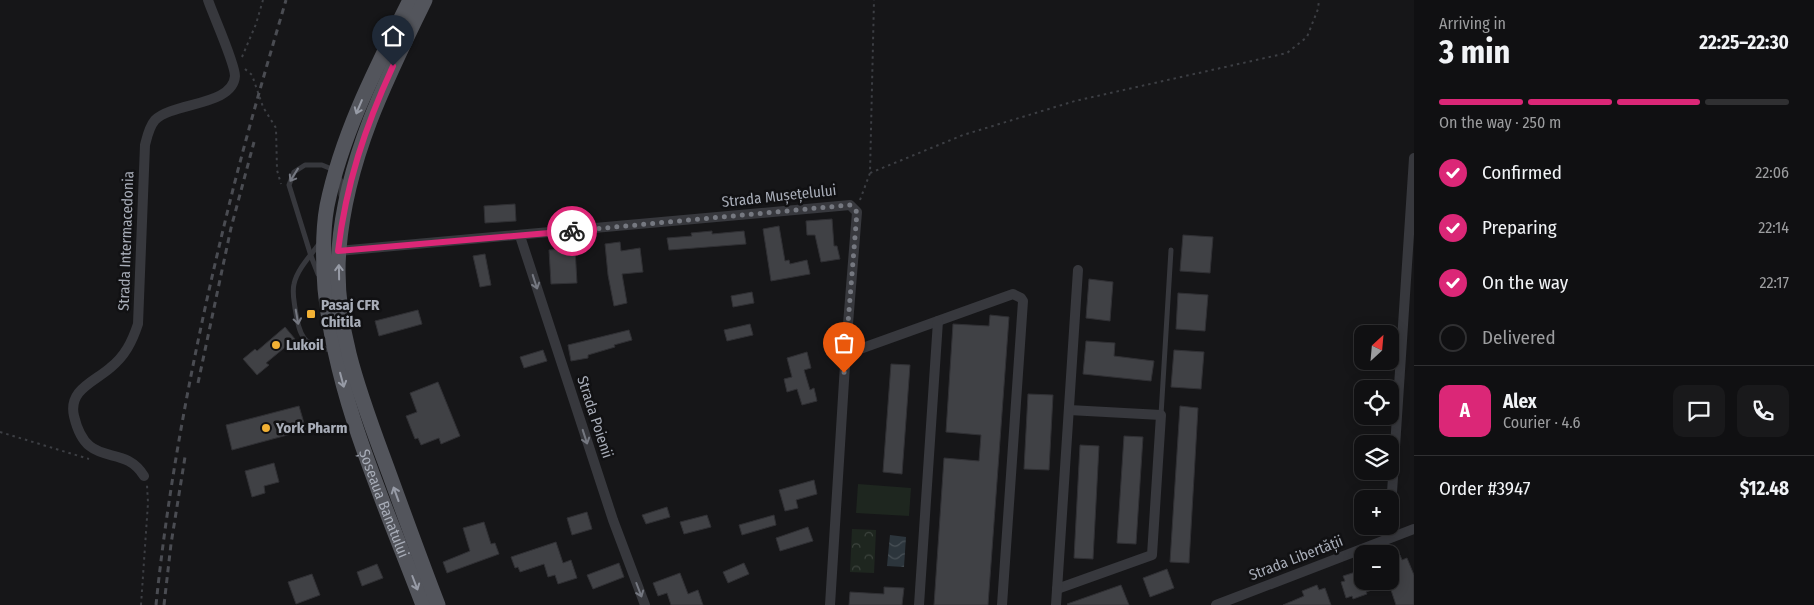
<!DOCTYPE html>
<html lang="en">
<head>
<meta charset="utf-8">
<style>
	body { margin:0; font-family:"Fira Sans Condensed",sans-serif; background:#19191b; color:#f1f3f6; height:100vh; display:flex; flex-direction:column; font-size:19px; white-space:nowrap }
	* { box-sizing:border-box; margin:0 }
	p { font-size:16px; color:#9c9d9f }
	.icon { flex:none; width:28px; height:28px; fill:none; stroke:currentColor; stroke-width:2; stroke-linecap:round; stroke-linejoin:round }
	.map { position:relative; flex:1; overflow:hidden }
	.side { display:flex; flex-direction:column; background:#101012; width:400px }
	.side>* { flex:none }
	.needle { width:32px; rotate:26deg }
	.buttons { position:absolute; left:1354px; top:325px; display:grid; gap:10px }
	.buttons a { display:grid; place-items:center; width:45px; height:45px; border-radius:10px; background:#101012; box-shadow:0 2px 12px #0003,0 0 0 1px #303032; font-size:25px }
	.pin { position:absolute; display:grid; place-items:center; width:42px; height:42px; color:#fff; margin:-51px -21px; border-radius:50% 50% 50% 0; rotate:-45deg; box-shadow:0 0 5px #0007 }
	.pin .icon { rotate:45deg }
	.courier { position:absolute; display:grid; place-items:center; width:50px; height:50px; margin:-25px; border:4px solid #db2777; border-radius:50%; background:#fff; color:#222; box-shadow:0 1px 6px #0007 }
	.summary em { font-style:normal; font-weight:700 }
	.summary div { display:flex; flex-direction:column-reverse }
	.summary { display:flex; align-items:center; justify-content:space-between; height:85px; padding:0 25px }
	h1 { font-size:32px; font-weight:700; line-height:38px }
	.bar { display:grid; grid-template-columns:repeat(4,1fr); gap:8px 5px; align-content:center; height:60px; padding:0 25px }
	.bar i { height:6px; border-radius:4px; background:#303032 }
	.bar .selected { background:#db2777 }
	.bar p { grid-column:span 4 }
	.line { display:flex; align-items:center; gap:12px; padding:0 25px; border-top:1px solid #303032 }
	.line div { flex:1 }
	.round { display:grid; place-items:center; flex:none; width:52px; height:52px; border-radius:10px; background:#19191b }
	ol { padding:0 25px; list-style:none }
	li { display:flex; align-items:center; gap:15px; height:55px }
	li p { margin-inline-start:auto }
	li .icon { padding:5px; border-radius:50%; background:#db2777; color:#fff; stroke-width:4 }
	li:last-child { color:#9c9d9f }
	li i { width:28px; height:28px; border:2px solid #303032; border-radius:50% }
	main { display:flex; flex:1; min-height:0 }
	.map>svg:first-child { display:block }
	.grass { fill:#1e261f }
	.park { fill:url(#park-crowns) }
	.water { fill:url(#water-waves) }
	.building { fill:#404145; stroke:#303034 }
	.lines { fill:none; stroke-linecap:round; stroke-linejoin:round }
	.path { stroke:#3d3f44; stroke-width:2; stroke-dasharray:2.5 4; stroke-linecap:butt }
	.service { stroke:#37383d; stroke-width:5 }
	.minor { stroke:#37383d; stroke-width:10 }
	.primary { stroke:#53555c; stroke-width:15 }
	.rail { stroke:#4a4c52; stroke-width:3; stroke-dasharray:6 5; stroke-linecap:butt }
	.oneway { stroke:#979ba6 }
	.oneway2 { stroke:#757881 }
	.done { stroke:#757880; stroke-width:5; stroke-dasharray:0 9 }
	.route { stroke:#db2777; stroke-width:6 }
	.poi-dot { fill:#f2b134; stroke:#111113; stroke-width:2 }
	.labels { text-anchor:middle; stroke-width:5; stroke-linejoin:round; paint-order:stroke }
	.street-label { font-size:15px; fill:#a8adb8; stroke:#111113 }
	.poi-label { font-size:15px; font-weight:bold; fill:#a8adb8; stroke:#111113; text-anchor:start }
</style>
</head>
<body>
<main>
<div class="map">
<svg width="1414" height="605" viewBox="0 0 1414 605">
	<defs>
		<pattern id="park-crowns" width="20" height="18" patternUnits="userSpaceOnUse" patternTransform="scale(1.25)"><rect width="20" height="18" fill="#1e261f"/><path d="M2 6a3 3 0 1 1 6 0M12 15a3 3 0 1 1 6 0" fill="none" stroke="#3c433d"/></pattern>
		<pattern id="water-waves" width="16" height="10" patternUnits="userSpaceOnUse" patternTransform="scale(1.25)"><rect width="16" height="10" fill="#2c353c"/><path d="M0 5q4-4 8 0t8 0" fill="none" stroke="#485056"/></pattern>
	</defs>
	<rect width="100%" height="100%" fill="#161618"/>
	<polygon class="grass" points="858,484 911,488 909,516 856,513"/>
	<polygon class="park" points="852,529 876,530 874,573 850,572"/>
	<polygon class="water" points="890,535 906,537 904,567 887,566"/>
	<g class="building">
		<polygon points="515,204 516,221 485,223 484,206"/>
		<polygon points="832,219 834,246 837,246 840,259 821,262 815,235 807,235 806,221"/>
		<polygon points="779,226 785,261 789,260 790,264 807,260 810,274 771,281 763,229"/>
		<polygon points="712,231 712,234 744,231 746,244 669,250 667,238 692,236 691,233"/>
		<polygon points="1183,235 1213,237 1210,273 1180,271"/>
		<polygon points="620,242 621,251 640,248 643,272 622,274 627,303 614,306 608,275 605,244"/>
		<polygon points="575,248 577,283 551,284 549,250"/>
		<polygon points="485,254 491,285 480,287 473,256"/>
		<polygon points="1089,279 1113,282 1110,321 1086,318"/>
		<polygon points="752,292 754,303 733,307 731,296"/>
		<polygon points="1178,293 1208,295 1205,331 1176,329"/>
		<polygon points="418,310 422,324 379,336 375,321"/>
		<polygon points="990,315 1009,317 988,605 934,605 944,458 979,461 981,435 946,432 953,324 989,326"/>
		<polygon points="750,324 753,335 727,341 724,330"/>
		<polygon points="285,327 295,339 266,363 269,365 257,375 243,359 255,349 257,351"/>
		<polygon points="629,330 632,340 614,345 615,347 588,355 588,358 571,361 568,345"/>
		<polygon points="1086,341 1115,343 1114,356 1154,361 1151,381 1083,374"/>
		<polygon points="543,350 547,361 524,368 520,357"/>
		<polygon points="1174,350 1204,352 1201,389 1171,387"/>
		<polygon points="807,352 811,368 804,370 810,390 814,388 817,401 802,405 797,389 787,392 784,379 792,377 787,358"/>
		<polygon points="891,364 910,365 902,474 883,472"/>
		<polygon points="438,382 460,436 441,444 439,438 421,445 418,438 415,439 406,416 417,412 410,393"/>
		<polygon points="1028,394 1053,395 1049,470 1024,469"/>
		<polygon points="299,406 306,430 232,450 226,425"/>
		<polygon points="1180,406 1198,408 1189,563 1170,562"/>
		<polygon points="1124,436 1143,437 1136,544 1117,543"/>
		<polygon points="1080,445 1099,446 1093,559 1074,558"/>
		<polygon points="274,463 279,482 264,486 265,493 252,497 245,471"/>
		<polygon points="814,480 817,494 796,500 798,508 785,511 779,490"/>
		<polygon points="667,507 670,517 646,524 642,515"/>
		<polygon points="587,512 592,529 572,535 567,518"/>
		<polygon points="707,515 711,527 684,534 680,522"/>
		<polygon points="774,515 776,525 742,535 739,525"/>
		<polygon points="484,522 491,544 495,543 499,554 447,573 443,562 470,551 463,528"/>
		<polygon points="808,527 813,541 780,551 776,538"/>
		<polygon points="556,542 563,563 571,560 577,578 558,584 555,575 548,577 544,564 520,572 518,567 515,568 511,557"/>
		<polygon points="1400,555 1402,560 1407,558 1414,575 1414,605 1396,605 1389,584 1366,592 1367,594 1353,599 1352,596 1346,598 1341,582 1345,581 1343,576 1362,570 1362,581 1390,581 1390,559"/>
		<polygon points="619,563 624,577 593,589 587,575"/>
		<polygon points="744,563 749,574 728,583 723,572"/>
		<polygon points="377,564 383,578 362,586 357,572"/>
		<polygon points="1167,569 1174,588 1150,597 1143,578"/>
		<polygon points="680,573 688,594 698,590 703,605 671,605 667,593 658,596 653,583"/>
		<polygon points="312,574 320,595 296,604 288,582"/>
		<polygon points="1121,585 1129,605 1068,605 1067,604"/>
		<polygon points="1317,585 1319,590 1325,588 1331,605 1283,605 1304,596 1302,591"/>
		<polygon points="884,587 904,588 902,605 849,605 850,592 884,594"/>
	</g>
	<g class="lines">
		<g class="path">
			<polyline points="242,57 256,24 263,0"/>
			<polyline points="245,69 252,75 263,107 276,128 277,170 281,184"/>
			<polyline points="870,173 963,135 1075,101 1287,53 1307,37 1318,9 1319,0"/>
			<polyline points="860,200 870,173 874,0"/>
			<polyline points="0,432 89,459"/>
			<polyline points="141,605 148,503 147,485"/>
		</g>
		<g class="service">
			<polyline points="338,177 341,181 341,195"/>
			<path d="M319,244C310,256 297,270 294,284C292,292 294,300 295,308C300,336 301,345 332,350"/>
			<polyline points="318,274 311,256 289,185 294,172 305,165 322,165 334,170"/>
			<polyline points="1161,415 1171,250"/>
		</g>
		<g class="minor">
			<polyline points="520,236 613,520 645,605"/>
			<polyline points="338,251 850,205 857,212 846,349 830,605"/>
			<polyline points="846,354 1013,294 1021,298 1023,301 1002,605"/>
			<path d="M144,476C123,441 87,472 74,416C68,390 94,382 110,368C125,356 132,342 138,324L145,145C147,137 149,127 155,120C173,102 233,106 235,76C235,63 213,15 208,0"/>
			<polyline points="1389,538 1414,158"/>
			<polyline points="1057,589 1152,555 1161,415 1069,410"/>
			<polyline points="919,605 938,321"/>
			<polyline points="1056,605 1078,270"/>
			<polyline points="1216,605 1414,529"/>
		</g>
		<g class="primary">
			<path id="s1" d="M410,0C377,66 342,133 327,206C322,233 323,261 325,289C336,399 384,502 423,605"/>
			<path d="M425,0C386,79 346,160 339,249C332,327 363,402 389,473C405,517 421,561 438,605"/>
		</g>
		<g class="rail">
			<polyline points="198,383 231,228 254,142"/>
			<path d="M156,605C169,478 194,350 224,226C242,150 264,75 286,0"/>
			<polyline points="164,605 171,544 185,457"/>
		</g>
	</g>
	<defs><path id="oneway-shaft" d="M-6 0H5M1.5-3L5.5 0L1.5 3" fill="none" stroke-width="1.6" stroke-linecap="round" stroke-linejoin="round" transform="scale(1.25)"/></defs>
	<g class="oneway">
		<use href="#oneway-shaft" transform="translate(359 107) rotate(113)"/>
		<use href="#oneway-shaft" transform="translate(339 272) rotate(-91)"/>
		<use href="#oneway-shaft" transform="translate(342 380) rotate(75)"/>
		<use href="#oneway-shaft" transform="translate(396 494) rotate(-110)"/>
		<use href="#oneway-shaft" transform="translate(415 583) rotate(69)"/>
	</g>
	<g class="oneway2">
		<use href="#oneway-shaft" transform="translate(294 175) rotate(122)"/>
		<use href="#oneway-shaft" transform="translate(535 282) rotate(72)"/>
		<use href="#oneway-shaft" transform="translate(297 317) rotate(80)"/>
		<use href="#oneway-shaft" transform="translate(585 437) rotate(72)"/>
		<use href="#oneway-shaft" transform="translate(639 590) rotate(69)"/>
	</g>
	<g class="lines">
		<polyline class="done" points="572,231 850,205 857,212 844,373"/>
		<path class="route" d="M393,66C365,127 346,184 338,251L572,231"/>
	</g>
	<g class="poi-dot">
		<rect x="306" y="309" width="10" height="10" rx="2.5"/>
		<circle cx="276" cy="345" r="5"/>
		<circle cx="266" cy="428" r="5"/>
	</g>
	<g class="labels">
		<g class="street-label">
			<text transform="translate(779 196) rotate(-6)" y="5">Strada Mușețelului</text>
			<text transform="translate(126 241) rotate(-88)" y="5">Strada Intermacedonia</text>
			<text transform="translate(595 417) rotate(72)" y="5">Strada Poienii</text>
			<text dy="5" stroke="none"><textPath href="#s1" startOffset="529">Șoseaua Banatului</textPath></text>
			<text transform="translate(1296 558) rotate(-21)" y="5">Strada Libertății</text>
		</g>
		<g class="poi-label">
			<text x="321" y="310">Pasaj CFR<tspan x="321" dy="17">Chitila</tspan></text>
			<text x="286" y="350">Lukoil</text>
			<text x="276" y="433">York Pharm</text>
		</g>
	</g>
</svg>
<div class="buttons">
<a><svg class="needle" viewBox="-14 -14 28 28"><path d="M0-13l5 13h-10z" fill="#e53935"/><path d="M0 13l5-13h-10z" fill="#9c9d9f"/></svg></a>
<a><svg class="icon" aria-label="locate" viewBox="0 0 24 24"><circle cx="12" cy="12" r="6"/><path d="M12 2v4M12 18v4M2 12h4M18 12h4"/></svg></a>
<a><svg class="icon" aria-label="layers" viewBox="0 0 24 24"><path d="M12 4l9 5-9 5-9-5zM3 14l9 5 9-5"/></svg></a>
<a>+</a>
<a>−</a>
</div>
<div class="pin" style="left:844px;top:373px;background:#ea580c"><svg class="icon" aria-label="bag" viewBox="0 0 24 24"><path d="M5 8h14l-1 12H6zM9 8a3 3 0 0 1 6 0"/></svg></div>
<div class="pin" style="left:393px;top:66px;background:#1f2937"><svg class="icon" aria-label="home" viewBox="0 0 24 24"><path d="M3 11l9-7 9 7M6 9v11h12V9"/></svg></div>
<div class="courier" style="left:572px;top:231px"><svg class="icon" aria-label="bike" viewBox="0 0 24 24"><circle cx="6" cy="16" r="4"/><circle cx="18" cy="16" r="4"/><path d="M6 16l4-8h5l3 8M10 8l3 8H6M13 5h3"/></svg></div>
</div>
<section class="side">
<div class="summary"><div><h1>3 min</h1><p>Arriving in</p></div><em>22:25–22:30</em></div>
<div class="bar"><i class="selected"></i><i class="selected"></i><i class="selected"></i><i></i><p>On the way · 250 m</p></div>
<ol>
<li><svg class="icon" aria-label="check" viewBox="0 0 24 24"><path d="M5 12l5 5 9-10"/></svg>Confirmed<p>22:06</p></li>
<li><svg class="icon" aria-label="check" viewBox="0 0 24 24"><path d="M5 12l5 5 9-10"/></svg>Preparing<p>22:14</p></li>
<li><svg class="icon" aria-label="check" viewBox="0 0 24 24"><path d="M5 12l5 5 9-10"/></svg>On the way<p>22:17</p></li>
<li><i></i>Delivered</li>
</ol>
<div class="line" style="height:90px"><b class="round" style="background:#db2777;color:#fff">A</b><div><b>Alex</b><p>Courier · 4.6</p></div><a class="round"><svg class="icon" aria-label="chat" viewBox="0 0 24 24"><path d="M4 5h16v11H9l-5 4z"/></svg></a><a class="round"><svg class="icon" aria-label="phone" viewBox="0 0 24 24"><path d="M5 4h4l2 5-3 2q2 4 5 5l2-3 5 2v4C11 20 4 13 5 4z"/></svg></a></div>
<div class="line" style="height:65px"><div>Order #3947</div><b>$12.48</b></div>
</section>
</main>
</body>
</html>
